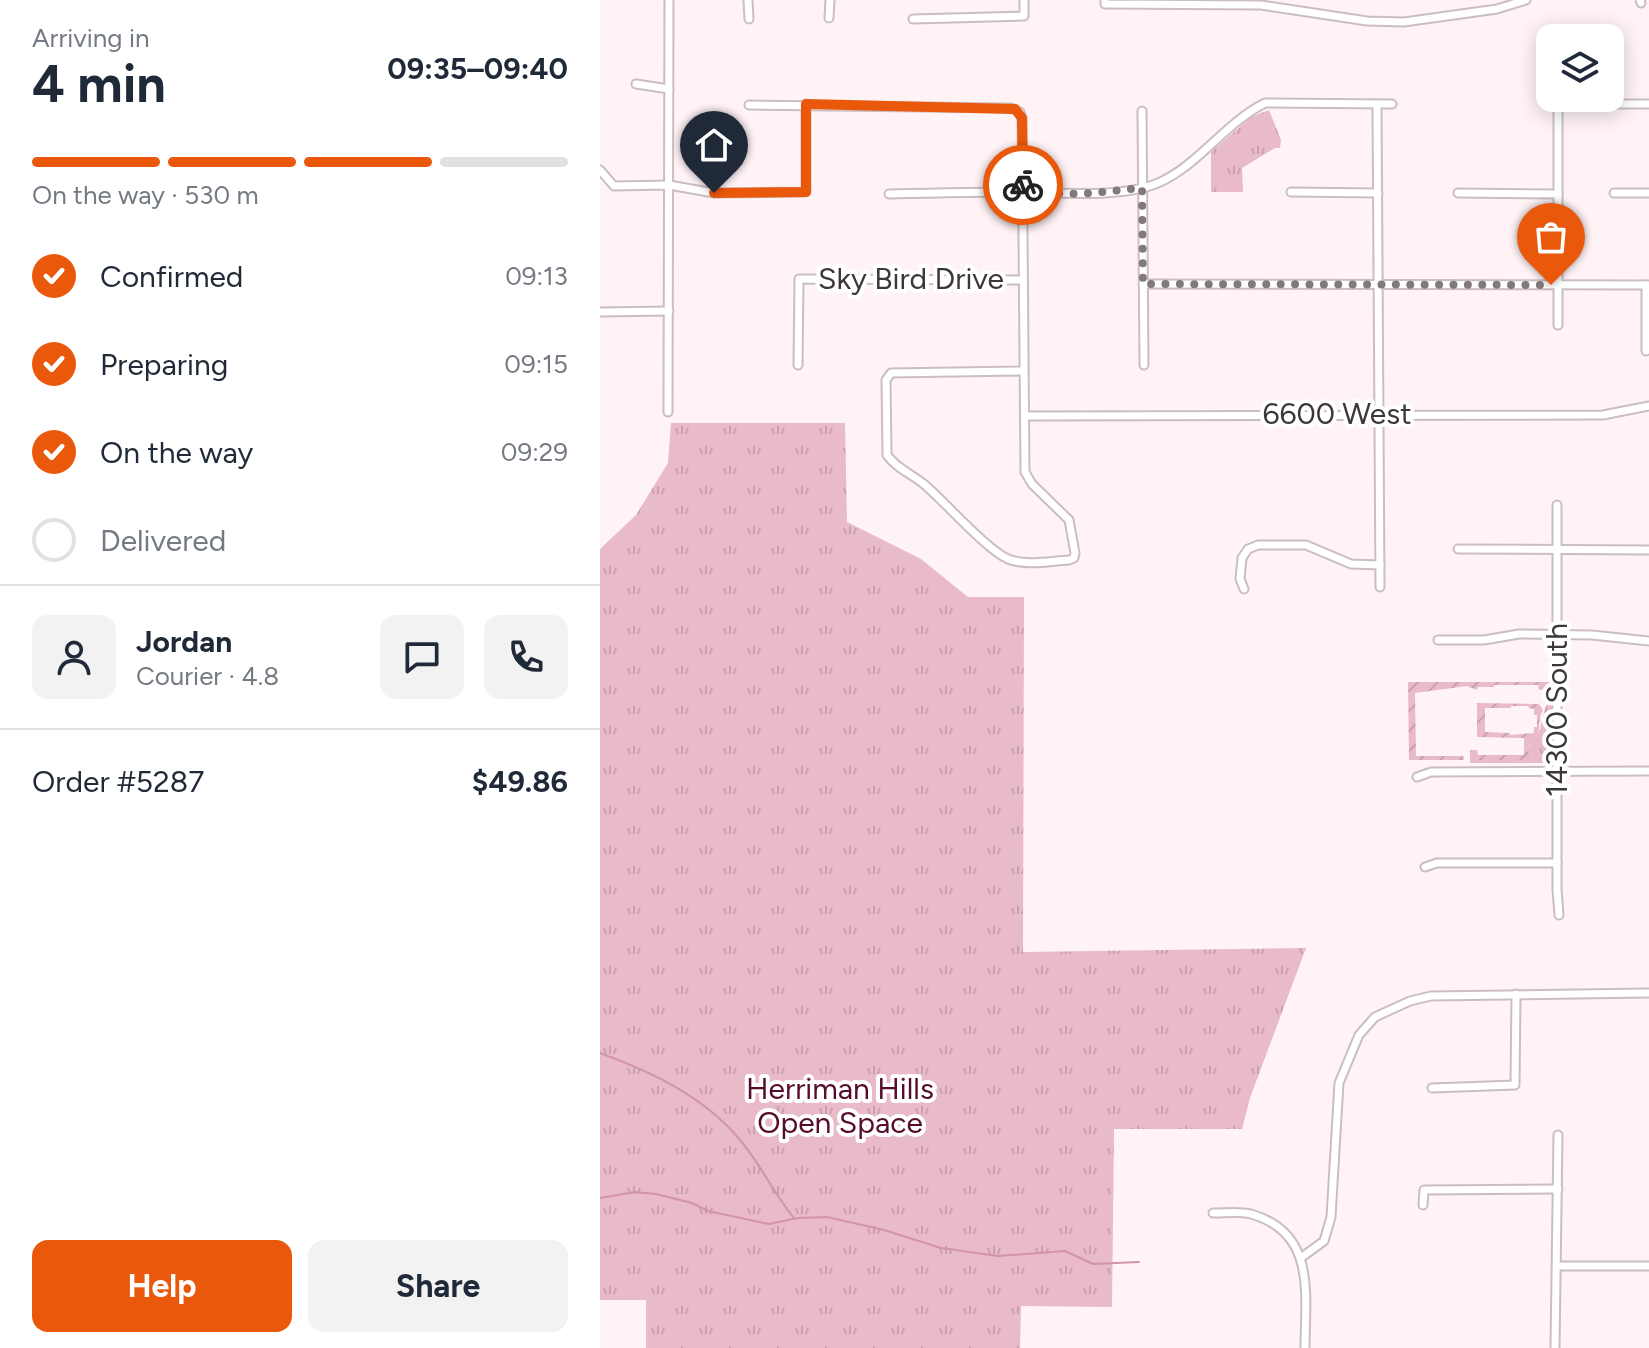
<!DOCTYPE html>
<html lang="en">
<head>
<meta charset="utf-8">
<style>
	body { margin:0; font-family:Figtree,sans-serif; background:#f2f2f3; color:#1f2937; height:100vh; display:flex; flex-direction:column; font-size:30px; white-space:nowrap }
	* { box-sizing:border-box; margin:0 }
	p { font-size:26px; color:#747a83 }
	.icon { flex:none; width:44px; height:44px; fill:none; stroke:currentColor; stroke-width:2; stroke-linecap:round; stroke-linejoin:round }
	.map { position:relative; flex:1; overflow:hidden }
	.panel { display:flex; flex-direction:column; background:#fff; width:600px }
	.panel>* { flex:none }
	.buttons { position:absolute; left:936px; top:24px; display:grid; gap:16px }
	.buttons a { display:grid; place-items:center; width:88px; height:88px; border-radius:16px; background:#fff; box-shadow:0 4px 20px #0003; font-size:40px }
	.pin { position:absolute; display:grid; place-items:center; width:68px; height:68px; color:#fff; margin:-82px -34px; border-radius:50% 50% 50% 0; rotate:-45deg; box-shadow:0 0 8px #0007 }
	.pin .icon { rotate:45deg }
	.courier { position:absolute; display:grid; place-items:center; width:80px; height:80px; margin:-40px; border:6px solid #ea580c; border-radius:50%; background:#fff; color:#222; box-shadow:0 2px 10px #0007 }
	.head em { font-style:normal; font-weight:700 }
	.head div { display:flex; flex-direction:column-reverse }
	.head { display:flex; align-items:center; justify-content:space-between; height:136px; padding:0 32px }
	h1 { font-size:52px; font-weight:700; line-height:60px }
	.bar { display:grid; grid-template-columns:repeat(4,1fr); gap:12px 8px; align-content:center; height:96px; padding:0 32px }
	.bar i { height:10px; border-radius:6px; background:#e0e1e3 }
	.bar .selected { background:#ea580c }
	.bar p { grid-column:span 4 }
	.line { display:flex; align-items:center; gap:20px; padding:0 32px; border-top:2px solid #e0e1e3 }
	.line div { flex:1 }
	.round { display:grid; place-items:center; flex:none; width:84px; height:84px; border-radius:16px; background:#f2f2f3 }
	ol { padding:0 32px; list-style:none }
	li { display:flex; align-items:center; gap:24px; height:88px }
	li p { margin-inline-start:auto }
	li .icon { padding:8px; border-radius:50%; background:#ea580c; color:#fff; stroke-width:4 }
	li:last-child { color:#747a83 }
	li i { width:44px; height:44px; border:4px solid #e0e1e3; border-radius:50% }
	.action { display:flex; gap:16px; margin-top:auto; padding:16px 32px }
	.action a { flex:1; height:92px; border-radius:16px; background:#ea580c; color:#fff; font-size:32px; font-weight:700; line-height:92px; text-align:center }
	.action a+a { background:#f2f2f3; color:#1f2937 }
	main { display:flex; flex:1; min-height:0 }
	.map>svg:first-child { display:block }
	.grass { fill:url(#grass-tufts) }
	.garden { fill:url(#garden-furrows); fill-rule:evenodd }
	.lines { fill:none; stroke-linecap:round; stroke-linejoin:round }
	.stream { stroke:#d294a7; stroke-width:2 }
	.minor-casing { stroke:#cbbec1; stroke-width:11 }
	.minor { stroke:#fff; stroke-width:7 }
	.done { stroke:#81797b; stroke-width:8; stroke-dasharray:0 14.4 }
	.route { stroke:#ea580c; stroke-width:10 }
	.labels { text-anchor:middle; stroke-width:8; stroke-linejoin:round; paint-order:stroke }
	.street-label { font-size:30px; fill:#3d3739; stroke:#fff }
	.park-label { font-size:30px; fill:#560b2d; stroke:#fff }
</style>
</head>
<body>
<main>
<section class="panel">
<div class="head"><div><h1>4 min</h1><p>Arriving in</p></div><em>09:35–09:40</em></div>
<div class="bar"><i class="selected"></i><i class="selected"></i><i class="selected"></i><i></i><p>On the way · 530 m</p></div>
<ol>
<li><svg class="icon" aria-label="check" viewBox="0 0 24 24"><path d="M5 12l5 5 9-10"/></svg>Confirmed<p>09:13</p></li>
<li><svg class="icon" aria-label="check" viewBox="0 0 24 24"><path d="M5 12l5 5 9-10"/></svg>Preparing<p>09:15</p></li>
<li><svg class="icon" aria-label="check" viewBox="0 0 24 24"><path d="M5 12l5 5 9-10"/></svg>On the way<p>09:29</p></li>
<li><i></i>Delivered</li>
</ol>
<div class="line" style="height:144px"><a class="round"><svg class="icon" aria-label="person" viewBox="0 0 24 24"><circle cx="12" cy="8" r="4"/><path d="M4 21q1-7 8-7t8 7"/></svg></a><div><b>Jordan</b><p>Courier · 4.8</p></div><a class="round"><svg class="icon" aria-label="chat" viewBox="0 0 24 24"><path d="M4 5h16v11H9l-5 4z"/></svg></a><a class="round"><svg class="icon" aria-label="phone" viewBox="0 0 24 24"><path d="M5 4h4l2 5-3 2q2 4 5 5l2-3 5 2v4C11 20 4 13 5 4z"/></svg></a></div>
<div class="line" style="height:104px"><div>Order #5287</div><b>$49.86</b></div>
<div class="action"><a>Help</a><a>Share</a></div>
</section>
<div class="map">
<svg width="1049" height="1348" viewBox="0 0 1049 1348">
	<defs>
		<pattern id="grass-tufts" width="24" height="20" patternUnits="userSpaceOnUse" patternTransform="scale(2)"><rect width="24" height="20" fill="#e9bac7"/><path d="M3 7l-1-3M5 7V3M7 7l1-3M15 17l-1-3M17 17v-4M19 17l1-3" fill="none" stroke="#c9a0ac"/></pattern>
		<pattern id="garden-furrows" width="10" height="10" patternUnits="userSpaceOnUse" patternTransform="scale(2)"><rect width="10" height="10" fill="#e9bac7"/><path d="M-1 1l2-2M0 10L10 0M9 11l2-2" fill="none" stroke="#c9a0ac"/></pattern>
	</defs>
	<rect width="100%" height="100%" fill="#fff3f6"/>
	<g class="grass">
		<polygon points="669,110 681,140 680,148 675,148 642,168 643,192 611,192 611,152 651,117"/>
		<polygon points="71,423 245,423 247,522 321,559 368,597 424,597 423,952 706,948 650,1098 642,1129 514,1129 512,1307 421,1306 420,1348 46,1348 46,1300 0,1300 0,549 36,515 68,463"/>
		<path d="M946,697H953V759L950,763H870V760H934L926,749C945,734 938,722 948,702H944Z"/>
	</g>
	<g class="garden">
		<polygon points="808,682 950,682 946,690 939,690 938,685 894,685 893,687 878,687 877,690 867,686 815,693 816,756 863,756 864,760 809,760"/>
		<path d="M877,703L939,704L943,710C934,729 947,731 926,749L934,760H870V750H877L878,755H924V738L877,737ZM911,706H928L929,708L934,709V715H937V727H934V733L910,735V733L885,732V708H911Z"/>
	</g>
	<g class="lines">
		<g class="stream">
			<path d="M0,1053C52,1072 105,1097 141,1141C161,1165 174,1194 194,1218"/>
			<polyline points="0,1198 35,1192 56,1194 92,1203 108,1211 169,1224 198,1218 227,1217 284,1230 341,1248 398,1256 465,1251 493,1264 539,1262"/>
		</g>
		<g class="minor-casing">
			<g id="minor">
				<polyline points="148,0 149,19"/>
				<polyline points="505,0 505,4 661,5 767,21 804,22 897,9 926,0"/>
				<polyline points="1040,0 1041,3"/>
				<polyline points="229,18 230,0"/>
				<polyline points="313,19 424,16 424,0"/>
				<polyline points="36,84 69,89"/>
				<polyline points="949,104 1049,104"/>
				<polyline points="958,104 958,325"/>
				<path d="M149,105L411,108L420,112L422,118L425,472L432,484L469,520L475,553L474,558L469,560C450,561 426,566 408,559C386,549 346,503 325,485C312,474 297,469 287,455L286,380L291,373L424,371"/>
				<polyline points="777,105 780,587"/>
				<polyline points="542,111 544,365"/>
				<polyline points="0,170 14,186 69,185 114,193 206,192 206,104"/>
				<polyline points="691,192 778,193"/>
				<polyline points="858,193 958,194"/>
				<polyline points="1014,193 1049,193"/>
				<path d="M289,194C334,193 379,192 424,192C463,193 522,198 558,183C599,165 625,123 665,103L792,104"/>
				<polyline points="543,284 1049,285"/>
				<polyline points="1046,285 1046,351"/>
				<polyline points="0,312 69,311"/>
				<polyline points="198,365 199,279 423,280"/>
				<polyline points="68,412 69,0"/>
				<polyline points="425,416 1003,415 1049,406"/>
				<polyline points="957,505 957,889 959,915"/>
				<polyline points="858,549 1049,550"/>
				<polyline points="644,589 640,579 642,558 648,549 658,545 706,545 751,564 780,565"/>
				<polyline points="838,640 884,640 919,634 992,635 1049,641"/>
				<polyline points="817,777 831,772 1049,771"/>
				<polyline points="825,867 837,863 957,863"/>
				<polyline points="832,1088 915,1085 916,994"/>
				<polyline points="823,1205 824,1190 958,1189"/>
				<path d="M613,1213C625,1213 640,1211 651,1214C717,1233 705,1295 705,1348"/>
				<polyline points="702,1257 724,1241 731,1217 739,1083 759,1035 775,1017 810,1001 831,996 1049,993"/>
				<polyline points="958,1266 1049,1266"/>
				<polyline points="955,1348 958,1135"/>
			</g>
		</g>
		<use href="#minor" class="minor"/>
	</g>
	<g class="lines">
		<polyline class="done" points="423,185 423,192 481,194 542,188 543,284 951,285"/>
		<polyline class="route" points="114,193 206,192 206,104 415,109 422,118 423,185"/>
	</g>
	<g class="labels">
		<g class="street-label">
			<text x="311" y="289">Sky Bird Drive</text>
			<text x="737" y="424">6600 West</text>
			<text transform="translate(957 710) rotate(-90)" y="10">14300 South</text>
		</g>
		<g class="park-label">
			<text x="240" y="1099">Herriman Hills<tspan x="240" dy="34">Open Space</tspan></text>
		</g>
	</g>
</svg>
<div class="buttons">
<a><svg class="icon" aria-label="layers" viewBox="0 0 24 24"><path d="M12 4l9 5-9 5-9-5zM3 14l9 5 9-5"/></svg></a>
</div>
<div class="pin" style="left:951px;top:285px;background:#ea580c"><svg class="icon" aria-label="bag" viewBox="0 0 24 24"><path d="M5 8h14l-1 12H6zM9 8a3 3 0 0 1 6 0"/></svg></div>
<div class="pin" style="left:114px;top:193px;background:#1f2937"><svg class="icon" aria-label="home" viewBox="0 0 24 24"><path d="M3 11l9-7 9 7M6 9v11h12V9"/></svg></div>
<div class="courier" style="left:423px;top:185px"><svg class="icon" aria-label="bike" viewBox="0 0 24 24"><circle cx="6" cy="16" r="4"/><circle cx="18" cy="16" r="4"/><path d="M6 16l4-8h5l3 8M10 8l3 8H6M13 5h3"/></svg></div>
</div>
</main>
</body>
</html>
